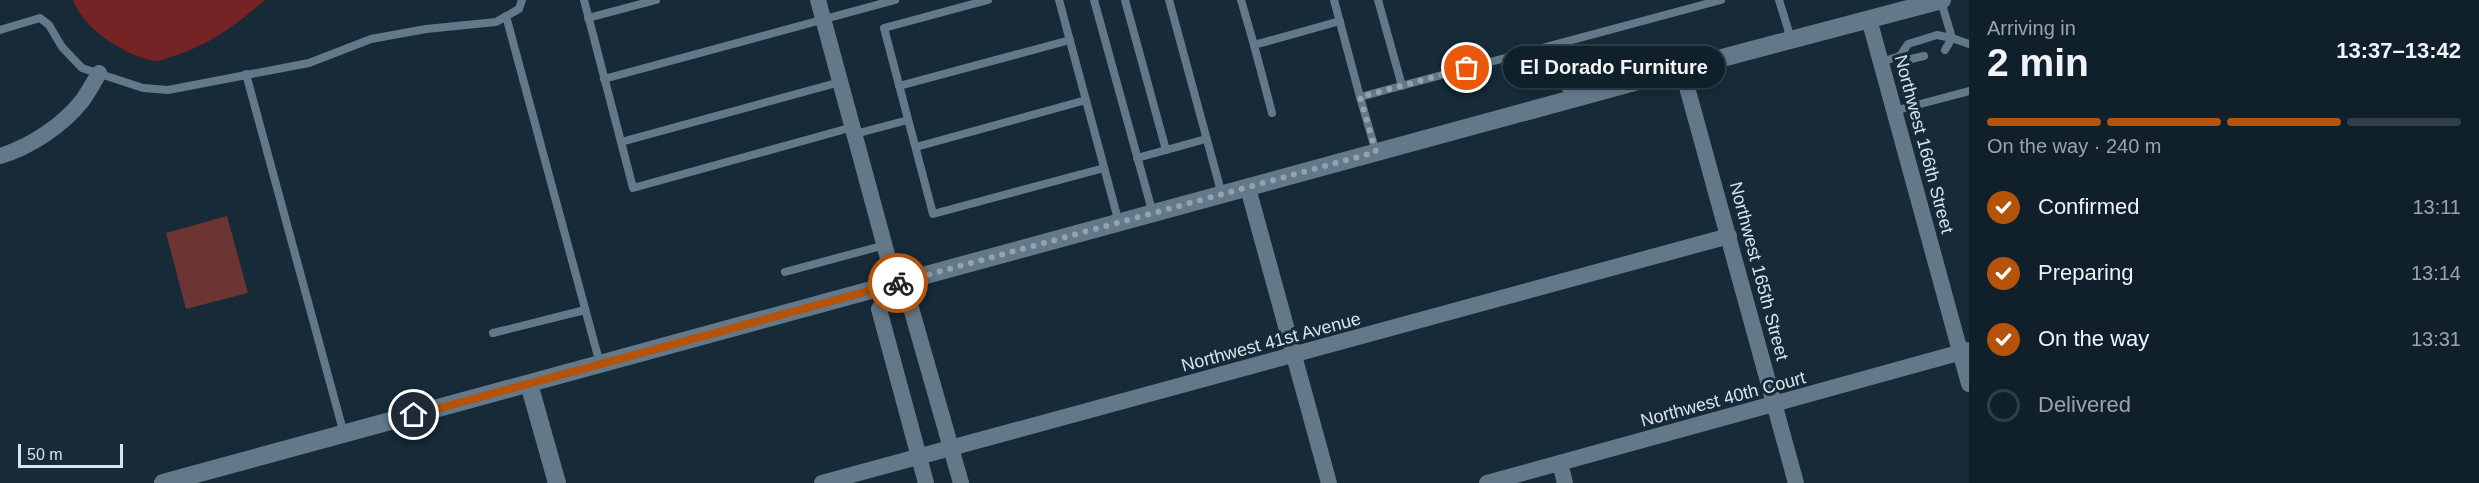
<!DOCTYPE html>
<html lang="en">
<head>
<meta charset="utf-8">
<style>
	body { margin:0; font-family:Helvetica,sans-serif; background:#192832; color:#f1f3f6; height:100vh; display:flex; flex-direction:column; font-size:22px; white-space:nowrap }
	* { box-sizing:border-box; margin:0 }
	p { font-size:20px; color:#9ca3a8 }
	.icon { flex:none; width:33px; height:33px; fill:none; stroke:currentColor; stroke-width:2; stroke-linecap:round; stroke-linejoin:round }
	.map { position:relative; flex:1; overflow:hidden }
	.panel { display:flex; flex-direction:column; background:#10202a; width:510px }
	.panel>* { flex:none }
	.scale { position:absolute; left:18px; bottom:15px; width:105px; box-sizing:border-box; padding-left:6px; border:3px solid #d7e3ed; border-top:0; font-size:16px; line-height:21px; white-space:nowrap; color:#d7e3ed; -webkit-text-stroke:4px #162a38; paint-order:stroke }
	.pin { position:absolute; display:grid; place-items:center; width:51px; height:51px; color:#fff; margin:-26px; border:3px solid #fff; border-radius:50%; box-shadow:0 2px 6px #0007 }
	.courier { position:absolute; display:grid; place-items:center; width:60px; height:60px; margin:-30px; border:4px solid #b45309; border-radius:50%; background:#fff; color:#222; box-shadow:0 2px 8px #0007 }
	.bubble { position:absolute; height:42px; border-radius:21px; background:#10202a; box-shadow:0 3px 9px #0003,0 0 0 2px #303e47; font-size:20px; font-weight:700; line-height:42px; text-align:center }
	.head em { font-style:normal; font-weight:700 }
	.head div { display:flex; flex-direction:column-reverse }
	.head { display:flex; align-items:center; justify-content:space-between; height:102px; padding:0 18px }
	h1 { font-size:39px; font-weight:700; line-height:45px }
	.bar { display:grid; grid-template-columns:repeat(4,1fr); gap:9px 6px; align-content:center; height:72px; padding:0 18px }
	.bar i { height:8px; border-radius:4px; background:#303e47 }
	.bar .selected { background:#b45309 }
	.bar p { grid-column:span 4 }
	ol { padding:0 18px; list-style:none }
	li { display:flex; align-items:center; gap:18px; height:66px }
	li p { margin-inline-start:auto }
	li .icon { padding:6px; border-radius:50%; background:#b45309; color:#fff; stroke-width:4 }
	li:last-child { color:#9ca3a8 }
	li i { width:33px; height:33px; border:3px solid #303e47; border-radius:50% }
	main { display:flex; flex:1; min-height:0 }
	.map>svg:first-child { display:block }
	.green { fill:#6d3434 }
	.water { fill:#762326 }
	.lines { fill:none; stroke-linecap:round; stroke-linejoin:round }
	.lane { stroke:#63798a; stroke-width:8 }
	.street { stroke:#63798a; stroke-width:16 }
	.secondary { stroke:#63798a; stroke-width:18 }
	.done { stroke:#93a2ae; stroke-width:6; stroke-dasharray:0 10.8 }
	.route { stroke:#b45309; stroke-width:8 }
	.labels { text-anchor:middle; stroke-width:6; stroke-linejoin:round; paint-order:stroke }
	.street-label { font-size:18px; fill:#d7e3ed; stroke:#162a38 }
</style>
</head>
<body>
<main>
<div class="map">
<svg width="1969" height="483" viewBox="0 0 1969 483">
	<rect width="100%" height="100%" fill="#162a38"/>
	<polygon class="green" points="227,216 248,293 186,309 166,233"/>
	<path class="water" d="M73,0H265C237,24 210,45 174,56C169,57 162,61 157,61C140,60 119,48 106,39C93,30 78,15 73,0Z"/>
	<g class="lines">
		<g class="lane">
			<polyline points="584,0 633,188 853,127"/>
			<polyline points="988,0 884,28 933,214 1104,168"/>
			<polyline points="1059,0 1119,223"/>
			<polyline points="1094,0 1153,214"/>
			<polyline points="1125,0 1166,150"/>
			<polyline points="1169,0 1222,195"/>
			<polyline points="1241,0 1254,45"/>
			<polyline points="1334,0 1360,97 1721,0"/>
			<polyline points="1378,0 1402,86"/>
			<polyline points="1779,0 1791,39"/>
			<polyline points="1941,1 1952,38 1969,44"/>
			<polyline points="506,16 600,364"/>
			<polyline points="588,18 656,0"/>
			<polyline points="0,30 40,18 49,25 62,47 82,68 143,88 168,90 309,63 371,39 426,29 496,22 519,9 522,0"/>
			<polyline points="1555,45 1569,100"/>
			<polyline points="1900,56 1911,59 1924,56"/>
			<polyline points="1881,62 1900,56 1908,44 1937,35 1952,38 1945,50"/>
			<polyline points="246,74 344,434"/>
			<polyline points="604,79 895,0"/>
			<polyline points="899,86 1070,40"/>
			<polyline points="1360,97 1376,152"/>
			<polyline points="1894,111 1969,91"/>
			<polyline points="1272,113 1254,45 1340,21"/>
			<polyline points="855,134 908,120"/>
			<polyline points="621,142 840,82"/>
			<polyline points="916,147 1086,100"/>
			<polyline points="1137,158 1206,139"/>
			<polyline points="785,272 885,245"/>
			<polyline points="493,333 585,310"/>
		</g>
		<g class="street">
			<polyline points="818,0 895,284 909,301 961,483"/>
			<polyline points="1869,19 1969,384"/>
			<polyline points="1682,69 1796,483"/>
			<path d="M0,156C30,147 62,126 82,101C88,93 94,82 99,73"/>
			<polyline points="1248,188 1329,483"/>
			<polyline points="895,284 879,309 926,483"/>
			<polyline points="1560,463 1565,483"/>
			<polyline points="822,483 1729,236"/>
			<polyline points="1487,483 1969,350"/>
		</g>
		<g class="secondary">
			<polyline points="529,384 557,483"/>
			<polyline points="163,483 1737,54 1942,0"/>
		</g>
	</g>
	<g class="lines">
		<polyline class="done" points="898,283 1376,152 1360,97 1467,68"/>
		<polyline class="route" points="414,415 898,283"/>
	</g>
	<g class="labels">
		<g class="street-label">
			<text transform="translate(1924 144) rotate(75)" y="6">Northwest 166th Street</text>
			<text transform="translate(1759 271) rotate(75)" y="6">Northwest 165th Street</text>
			<text transform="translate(1271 342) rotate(-15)" y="6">Northwest 41st Avenue</text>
			<text transform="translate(1723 399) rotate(-15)" y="6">Northwest 40th Court</text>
		</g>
	</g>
</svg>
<div class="scale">50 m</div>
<div class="pin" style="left:1467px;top:68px;background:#ea580c"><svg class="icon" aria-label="bag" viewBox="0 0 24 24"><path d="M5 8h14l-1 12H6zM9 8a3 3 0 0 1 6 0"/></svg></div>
<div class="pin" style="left:414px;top:415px;background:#1f2937"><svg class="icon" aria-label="home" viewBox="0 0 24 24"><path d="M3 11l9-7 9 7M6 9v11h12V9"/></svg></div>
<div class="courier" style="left:898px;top:283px"><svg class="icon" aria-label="bike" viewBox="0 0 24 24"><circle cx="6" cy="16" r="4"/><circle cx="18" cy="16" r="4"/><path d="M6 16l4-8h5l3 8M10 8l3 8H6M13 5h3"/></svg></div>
<div class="bubble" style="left:1503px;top:46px;width:222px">El Dorado Furniture</div>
</div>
<section class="panel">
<div class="head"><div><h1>2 min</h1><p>Arriving in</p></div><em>13:37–13:42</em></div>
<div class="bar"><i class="selected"></i><i class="selected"></i><i class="selected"></i><i></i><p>On the way · 240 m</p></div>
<ol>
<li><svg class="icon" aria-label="check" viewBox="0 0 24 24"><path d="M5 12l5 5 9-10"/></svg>Confirmed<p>13:11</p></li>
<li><svg class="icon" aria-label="check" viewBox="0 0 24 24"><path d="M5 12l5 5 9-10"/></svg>Preparing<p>13:14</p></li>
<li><svg class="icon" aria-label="check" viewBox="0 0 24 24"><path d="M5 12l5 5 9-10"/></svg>On the way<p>13:31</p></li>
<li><i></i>Delivered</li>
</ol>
</section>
</main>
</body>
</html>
